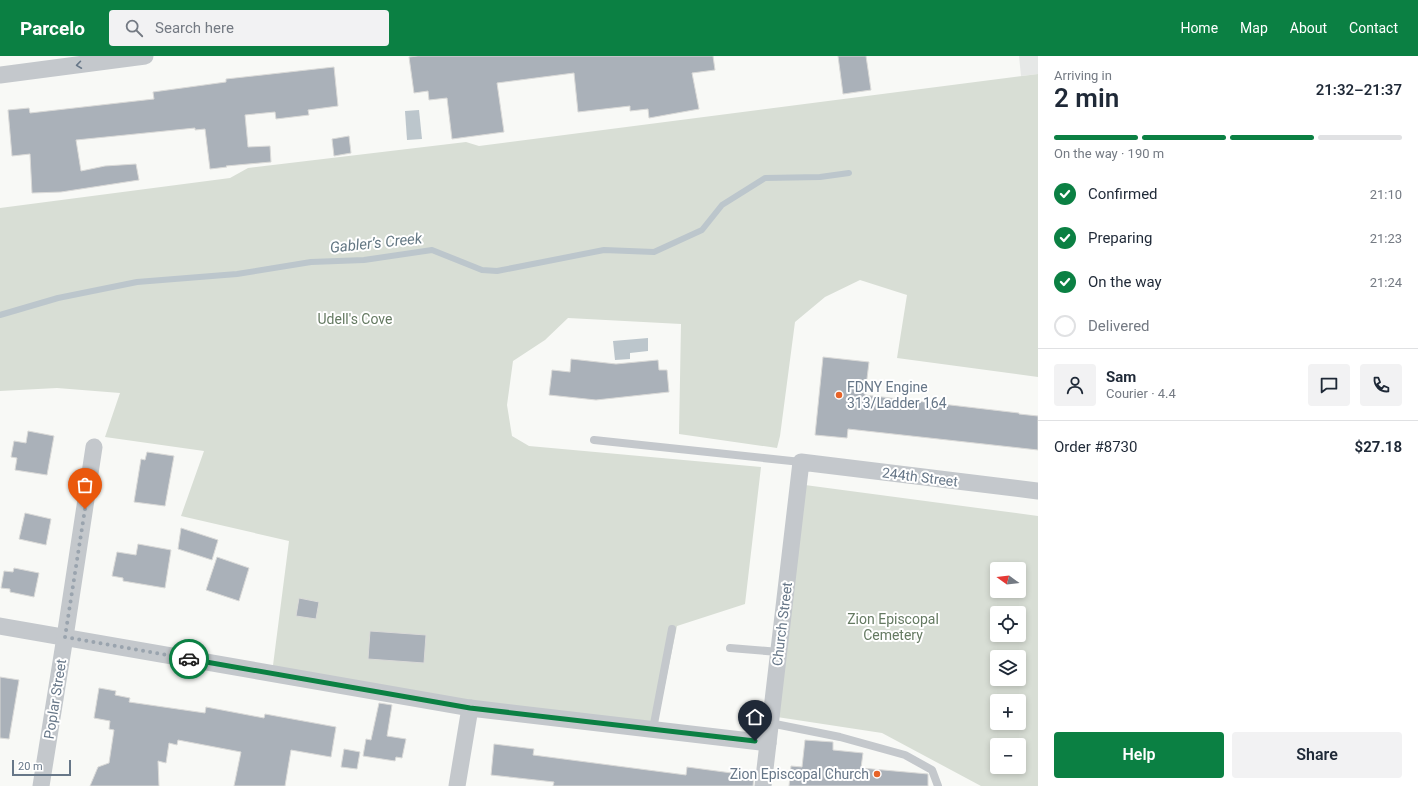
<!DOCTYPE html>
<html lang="en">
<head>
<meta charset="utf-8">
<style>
	body { margin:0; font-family:Roboto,sans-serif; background:#f2f2f3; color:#1f2937; height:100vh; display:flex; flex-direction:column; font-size:15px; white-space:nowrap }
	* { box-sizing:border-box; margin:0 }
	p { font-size:13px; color:#747a83 }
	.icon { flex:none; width:22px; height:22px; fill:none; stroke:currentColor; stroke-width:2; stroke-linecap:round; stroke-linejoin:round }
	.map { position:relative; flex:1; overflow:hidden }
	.panel { display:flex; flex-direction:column; background:#fff; width:380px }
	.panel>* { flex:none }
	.needle { width:26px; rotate:285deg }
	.fabs { position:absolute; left:990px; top:506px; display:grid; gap:8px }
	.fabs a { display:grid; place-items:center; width:36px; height:36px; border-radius:4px; background:#fff; box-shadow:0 2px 6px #0003; font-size:20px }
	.scale { position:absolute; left:12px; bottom:10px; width:59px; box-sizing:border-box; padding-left:4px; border:2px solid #677788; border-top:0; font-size:11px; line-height:14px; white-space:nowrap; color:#677788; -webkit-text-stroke:3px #fff; paint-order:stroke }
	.pin { position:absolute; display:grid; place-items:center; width:34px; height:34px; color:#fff; margin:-41px -17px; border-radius:50% 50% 50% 0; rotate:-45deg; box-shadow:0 0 4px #0007 }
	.pin .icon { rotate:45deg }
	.courier { position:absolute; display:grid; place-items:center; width:40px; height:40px; margin:-20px; border:3px solid #0b8043; border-radius:50%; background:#fff; color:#222; box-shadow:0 1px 5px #0007 }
	.overview em { font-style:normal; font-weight:600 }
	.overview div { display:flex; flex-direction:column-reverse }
	.overview { display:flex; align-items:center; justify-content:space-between; height:68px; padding:0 16px }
	h1 { font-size:26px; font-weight:600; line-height:30px }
	.bar { display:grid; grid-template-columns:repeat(4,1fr); gap:6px 4px; align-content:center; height:48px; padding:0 16px }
	.bar i { height:5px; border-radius:3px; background:#e0e1e3 }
	.bar .selected { background:#0b8043 }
	.bar p { grid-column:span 4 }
	.line { display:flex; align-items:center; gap:10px; padding:0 16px; border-top:1px solid #e0e1e3 }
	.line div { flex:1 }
	.round { display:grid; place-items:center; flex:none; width:42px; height:42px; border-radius:4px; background:#f2f2f3 }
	ol { padding:0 16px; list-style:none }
	li { display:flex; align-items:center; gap:12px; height:44px }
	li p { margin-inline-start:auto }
	li .icon { padding:4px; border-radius:50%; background:#0b8043; color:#fff; stroke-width:4 }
	li:last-child { color:#747a83 }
	li i { width:22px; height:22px; border:2px solid #e0e1e3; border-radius:50% }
	.button { display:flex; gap:8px; margin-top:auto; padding:8px 16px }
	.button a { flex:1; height:46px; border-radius:4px; background:#0b8043; color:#fff; font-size:16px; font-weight:600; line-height:46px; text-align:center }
	.button a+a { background:#f2f2f3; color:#1f2937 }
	header { display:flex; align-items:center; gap:24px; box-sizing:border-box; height:56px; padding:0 20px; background:#0b8043; color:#fff }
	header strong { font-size:19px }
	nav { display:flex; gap:22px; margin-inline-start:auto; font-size:14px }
	.search { width:280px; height:36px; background:#f2f2f3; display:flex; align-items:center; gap:10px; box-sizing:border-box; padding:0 14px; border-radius:4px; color:#747a83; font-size:15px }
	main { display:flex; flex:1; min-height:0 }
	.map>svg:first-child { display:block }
	.built { fill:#e6e8e7 }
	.green { fill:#d8ded5; fill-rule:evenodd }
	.water { fill:#bcc6cc }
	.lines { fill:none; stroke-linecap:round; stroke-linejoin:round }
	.stream { stroke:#bcc6cc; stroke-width:6 }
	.building { fill:#aab1b9; stroke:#dadad8 }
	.service { stroke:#c4c8cc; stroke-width:8 }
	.minor { stroke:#c4c8cc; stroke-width:17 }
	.oneway { stroke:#677788 }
	.done { stroke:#9aa4ae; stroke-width:4; stroke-dasharray:0 7.2 }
	.route { stroke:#0b8043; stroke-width:5 }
	.poi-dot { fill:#e76328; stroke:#fff; stroke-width:1.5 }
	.labels { text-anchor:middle; stroke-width:4; stroke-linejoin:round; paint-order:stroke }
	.park-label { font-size:14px; fill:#657a62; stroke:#fff }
	.poi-label { font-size:14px; fill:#677788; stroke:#fff; text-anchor:start }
	.street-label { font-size:14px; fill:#677788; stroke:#fff }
	.water-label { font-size:15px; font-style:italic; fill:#637783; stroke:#fff }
</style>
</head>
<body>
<header>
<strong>Parcelo</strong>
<div class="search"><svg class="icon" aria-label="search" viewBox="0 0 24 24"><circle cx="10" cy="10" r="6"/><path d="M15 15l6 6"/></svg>Search here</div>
<nav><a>Home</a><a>Map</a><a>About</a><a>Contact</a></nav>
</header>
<main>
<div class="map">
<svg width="1038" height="730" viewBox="0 0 1038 730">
	<rect width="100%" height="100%" fill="#f8f9f6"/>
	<polygon class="built" points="1019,0 1038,0 1038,18 1021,20"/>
	<g class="green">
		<polygon points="1038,18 1038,321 897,302 907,239 860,224 825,241 795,266 780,380 777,392 679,378 681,268 568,262 545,284 513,305 507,349 512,380 529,390 761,411 745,548 677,570 656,673 272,617 289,485 181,460 204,395 105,381 120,337 57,332 0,335 0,152 230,122 248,112 466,86 479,90"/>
		<path d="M805,429L1038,460V730H981L882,677L777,661ZM997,513H1019V535H997ZM997,557H1019V579H997ZM997,601H1019V623H997ZM997,645H1019V667H997ZM997,689H1019V711H997Z"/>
	</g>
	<g class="water">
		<polygon points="419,54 422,83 407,84 405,55"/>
		<polygon points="648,282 648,295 630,297 630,303 615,304 613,285"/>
	</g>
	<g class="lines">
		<polyline class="stream" points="0,259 58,242 137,226 237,218 311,206 364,204 432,194 482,214 497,215 604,194 654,196 702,174 722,149 765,122 820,121 849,117"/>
	</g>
	<g class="building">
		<polygon points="418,0 713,0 715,14 692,17 699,53 649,62 648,53 630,55 630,50 578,56 574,17 497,27 504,76 452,83 447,42 429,44 428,35 414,37 409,1"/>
		<polygon points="838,0 866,0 871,34 843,38"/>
		<polygon points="334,11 338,50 308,54 309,59 276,63 275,56 245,59 248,91 270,90 271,106 226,110 227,111 210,113 205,73 195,74 195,72 76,84 81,115 105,110 136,108 139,124 61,136 32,137 30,98 12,100 8,54 29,52 30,57 154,43 153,36 226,26 226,23"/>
		<polygon points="349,80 351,97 334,100 332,83"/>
		<polygon points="823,301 869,306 865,339 1019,357 1019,358 1038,360 1038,394 848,373 847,382 815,379"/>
		<polygon points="571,303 616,308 658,304 659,314 667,314 669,336 596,344 549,339 552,314 570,316"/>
		<polygon points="28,375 54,380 47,419 15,414 17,402 11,401 14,385 26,387"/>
		<polygon points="147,396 174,400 165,450 134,446 141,403 145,404"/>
		<polygon points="25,457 51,463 46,489 19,483"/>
		<polygon points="181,472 218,484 212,504 178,493"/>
		<polygon points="138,488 171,494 165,532 123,525 123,522 112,520 117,496 136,499"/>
		<polygon points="217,501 249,512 239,545 206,534"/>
		<polygon points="14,512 39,517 34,541 10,536 10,533 1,532 4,515 13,516"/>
		<polygon points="299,542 319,546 316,563 296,560"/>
		<polygon points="370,575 426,579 424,607 368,603"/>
		<polygon points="0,621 19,624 9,683 0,682"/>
		<polygon points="99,632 116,635 115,639 130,642 129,646 205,657 206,651 264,662 265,658 336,671 331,701 291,694 285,730 234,730 241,696 178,684 177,689 169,687 166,707 158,705 159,730 90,730 98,711 109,707 114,674 109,673 110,665 94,662"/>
		<polygon points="379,647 392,649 387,680 406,683 402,702 396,701 395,705 363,700 366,683 371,684"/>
		<polygon points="805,684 833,686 833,694 863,697 861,712 928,718 928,730 789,730 791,710 802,711"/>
		<polygon points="494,688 534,693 533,699 686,719 687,711 754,720 753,730 553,730 554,726 491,719"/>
		<polygon points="344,693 360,696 357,713 341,711"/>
	</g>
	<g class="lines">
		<g class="service">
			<polyline points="594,384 801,406"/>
			<polyline points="730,592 779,596"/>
			<polyline points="770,667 840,681 905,699 932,714 938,730"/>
			<polyline points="653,673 672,573"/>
		</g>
		<g class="minor">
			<polyline points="0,19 145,0"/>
			<polyline points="0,570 470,652 768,687"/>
			<polyline points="41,730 65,581 94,391"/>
			<polyline points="457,730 470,652"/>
			<polyline points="763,730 801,406 1038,435"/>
		</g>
	</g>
	<defs><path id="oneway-chevron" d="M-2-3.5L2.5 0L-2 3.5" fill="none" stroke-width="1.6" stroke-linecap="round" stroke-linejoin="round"/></defs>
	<use class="oneway" href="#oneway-chevron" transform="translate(79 9) rotate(172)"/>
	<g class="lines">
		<polyline class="done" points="85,453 65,581 189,603"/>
		<polyline class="route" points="189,603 470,652 755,685"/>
	</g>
	<g class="poi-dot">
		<circle cx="839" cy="339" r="4"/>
		<circle cx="877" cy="718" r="4"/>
	</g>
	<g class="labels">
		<g class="park-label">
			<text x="355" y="268">Udell's Cove</text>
			<text x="893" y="568">Zion Episcopal<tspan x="893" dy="16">Cemetery</tspan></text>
		</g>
		<g class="poi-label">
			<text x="847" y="336">FDNY Engine<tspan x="847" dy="16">313/Ladder 164</tspan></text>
			<text x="869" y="723" text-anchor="end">Zion Episcopal Church</text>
		</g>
		<g class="street-label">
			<text transform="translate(920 421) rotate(7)" y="5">244th Street</text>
			<text transform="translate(782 568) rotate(-83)" y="5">Church Street</text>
			<text transform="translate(55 643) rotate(-81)" y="5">Poplar Street</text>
		</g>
		<g class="water-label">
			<text transform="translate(376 187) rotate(-6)" y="5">Gabler’s Creek</text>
		</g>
	</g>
</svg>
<div class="fabs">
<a><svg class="needle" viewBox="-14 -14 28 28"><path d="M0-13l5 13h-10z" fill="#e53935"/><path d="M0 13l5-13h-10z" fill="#747a83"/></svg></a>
<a><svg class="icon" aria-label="locate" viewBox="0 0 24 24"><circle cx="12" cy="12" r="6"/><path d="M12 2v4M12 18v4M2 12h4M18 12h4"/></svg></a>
<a><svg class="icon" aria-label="layers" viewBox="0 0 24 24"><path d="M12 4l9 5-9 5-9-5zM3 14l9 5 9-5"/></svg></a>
<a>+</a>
<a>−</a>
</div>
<div class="scale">20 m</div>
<div class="pin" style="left:85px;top:453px;background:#ea580c"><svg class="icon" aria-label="bag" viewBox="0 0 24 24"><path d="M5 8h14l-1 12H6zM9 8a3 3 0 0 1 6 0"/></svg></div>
<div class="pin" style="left:755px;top:685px;background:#1f2937"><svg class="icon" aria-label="home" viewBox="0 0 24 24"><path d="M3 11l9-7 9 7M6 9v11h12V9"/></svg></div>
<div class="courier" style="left:189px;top:603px"><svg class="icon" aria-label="car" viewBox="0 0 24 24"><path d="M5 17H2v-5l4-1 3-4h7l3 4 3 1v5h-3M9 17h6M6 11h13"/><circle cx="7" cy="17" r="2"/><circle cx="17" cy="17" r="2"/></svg></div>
</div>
<section class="panel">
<div class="overview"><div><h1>2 min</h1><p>Arriving in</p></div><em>21:32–21:37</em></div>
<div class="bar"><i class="selected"></i><i class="selected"></i><i class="selected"></i><i></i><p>On the way · 190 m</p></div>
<ol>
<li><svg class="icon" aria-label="check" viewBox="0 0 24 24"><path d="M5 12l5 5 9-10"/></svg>Confirmed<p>21:10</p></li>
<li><svg class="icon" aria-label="check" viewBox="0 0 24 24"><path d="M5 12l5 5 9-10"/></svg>Preparing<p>21:23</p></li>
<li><svg class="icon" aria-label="check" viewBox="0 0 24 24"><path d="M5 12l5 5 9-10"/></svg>On the way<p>21:24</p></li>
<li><i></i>Delivered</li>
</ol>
<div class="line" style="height:72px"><a class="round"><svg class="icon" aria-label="person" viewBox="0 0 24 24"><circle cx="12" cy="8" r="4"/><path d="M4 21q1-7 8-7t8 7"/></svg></a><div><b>Sam</b><p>Courier · 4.4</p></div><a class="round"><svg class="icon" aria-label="chat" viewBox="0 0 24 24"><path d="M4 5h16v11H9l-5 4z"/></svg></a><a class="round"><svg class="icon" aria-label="phone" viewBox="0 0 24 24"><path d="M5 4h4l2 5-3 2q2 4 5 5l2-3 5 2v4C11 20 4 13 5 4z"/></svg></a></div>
<div class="line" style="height:52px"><div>Order #8730</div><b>$27.18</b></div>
<div class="button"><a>Help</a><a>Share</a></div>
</section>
</main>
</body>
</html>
